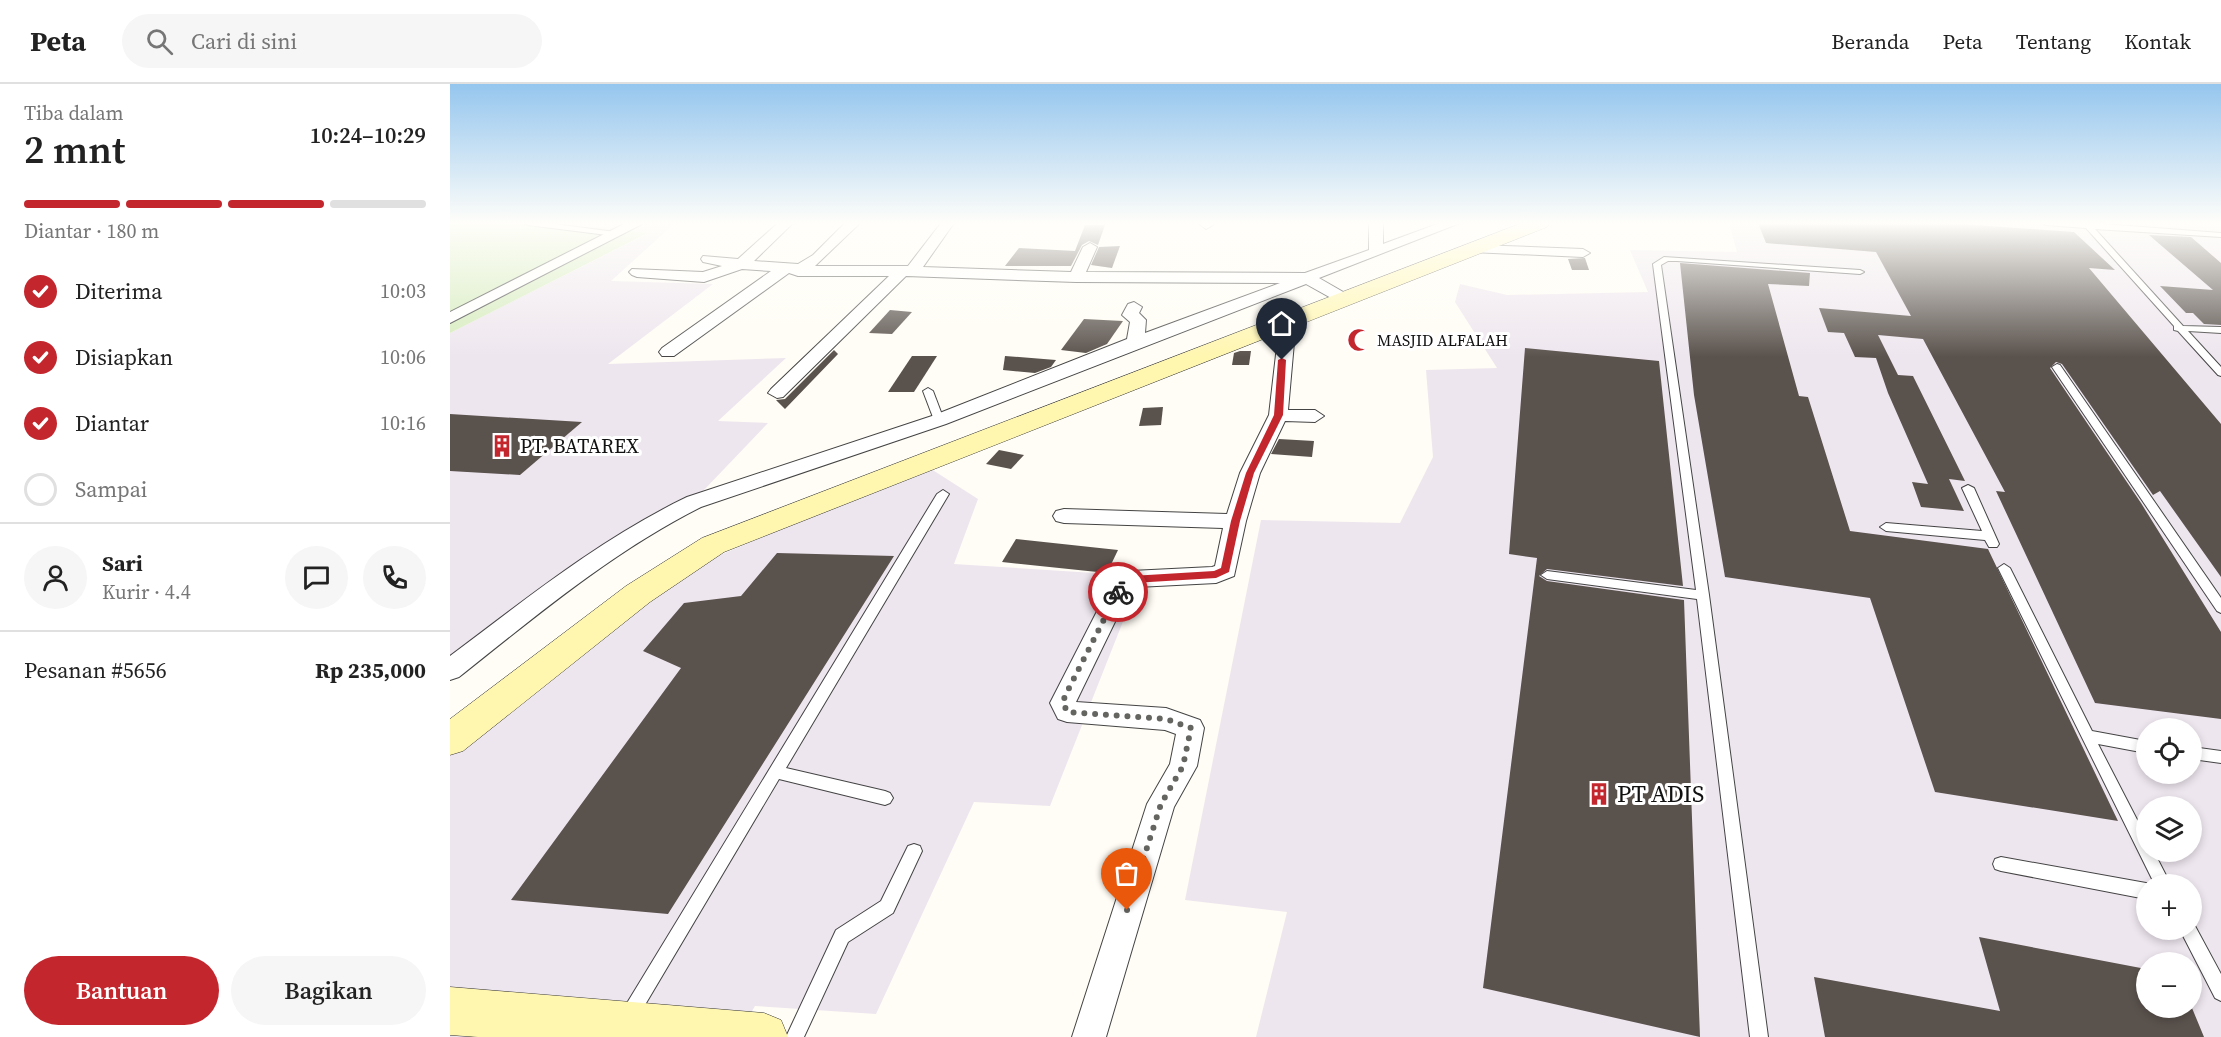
<!DOCTYPE html>
<html lang="id">
<head>
<meta charset="utf-8">
<style>
	body { margin:0; font-family:"Source Serif 4",serif; background:#f6f6f6; color:#222; height:100vh; display:flex; flex-direction:column; font-size:22px; white-space:nowrap }
	* { box-sizing:border-box; margin:0 }
	p { font-size:20px; color:#767676 }
	.icon { flex:none; width:33px; height:33px; fill:none; stroke:currentColor; stroke-width:2; stroke-linecap:round; stroke-linejoin:round }
	.map { position:relative; flex:1; overflow:hidden }
	.details { display:flex; flex-direction:column; background:#fff; width:450px }
	.details>* { flex:none }
	.controls { position:absolute; left:1686px; top:634px; display:grid; gap:12px }
	.controls a { display:grid; place-items:center; width:66px; height:66px; border-radius:50%; background:#fff; box-shadow:0 3px 9px #0003; font-size:30px }
	.pin { position:absolute; display:grid; place-items:center; width:51px; height:51px; color:#fff; margin:-62px -26px; border-radius:50% 50% 50% 0; rotate:-45deg; box-shadow:0 0 6px #0007 }
	.pin .icon { rotate:45deg }
	.courier { position:absolute; display:grid; place-items:center; width:60px; height:60px; margin:-30px; border:4px solid #c4262e; border-radius:50%; background:#fff; color:#222; box-shadow:0 2px 8px #0007 }
	.headline em { font-style:normal; font-weight:600 }
	.headline div { display:flex; flex-direction:column-reverse }
	.headline { display:flex; align-items:center; justify-content:space-between; height:102px; padding:0 24px }
	h1 { font-size:39px; font-weight:600; line-height:45px }
	.bar { display:grid; grid-template-columns:repeat(4,1fr); gap:9px 6px; align-content:center; height:72px; padding:0 24px }
	.bar i { height:8px; border-radius:4px; background:#e0e0e0 }
	.bar .selected { background:#c4262e }
	.bar p { grid-column:span 4 }
	.line { display:flex; align-items:center; gap:15px; padding:0 24px; border-top:2px solid #e0e0e0 }
	.line div { flex:1 }
	.round { display:grid; place-items:center; flex:none; width:63px; height:63px; border-radius:32px; background:#f6f6f6 }
	ol { padding:0 24px; list-style:none }
	li { display:flex; align-items:center; gap:18px; height:66px }
	li p { margin-inline-start:auto }
	li .icon { padding:6px; border-radius:50%; background:#c4262e; color:#fff; stroke-width:4 }
	li:last-child { color:#767676 }
	li i { width:33px; height:33px; border:3px solid #e0e0e0; border-radius:50% }
	.primary-button { display:flex; gap:12px; margin-top:auto; padding:12px 24px }
	.primary-button a { flex:1; height:69px; border-radius:36px; background:#c4262e; color:#fff; font-size:24px; font-weight:600; line-height:69px; text-align:center }
	.primary-button a+a { background:#f6f6f6; color:#222 }
	header { display:flex; align-items:center; gap:36px; box-sizing:border-box; height:84px; padding:0 30px; background:#fff; border-bottom:2px solid #e0e0e0 }
	header strong { font-size:28px }
	nav { display:flex; gap:33px; margin-inline-start:auto; font-size:21px }
	.search { width:420px; height:54px; background:#f6f6f6; display:flex; align-items:center; gap:15px; box-sizing:border-box; padding:0 21px; border-radius:33px; color:#767676; font-size:22px }
	main { display:flex; flex:1; min-height:0 }
	.map>svg:first-child { display:block }
	.industrial { fill:#eee6ef; fill-rule:evenodd }
	.green { fill:#d5ebbd }
	.building { fill:#5a524d }
	.lines { fill:none; stroke-linecap:round; stroke-linejoin:round }
	.lane-casing { stroke:#444; stroke-width:2 }
	.street-casing { stroke:#444; stroke-width:2 }
	.secondary-casing { stroke:#333; stroke-width:1 }
	.lane { fill:#fff; fill-rule:evenodd }
	.street { fill:#fff; fill-rule:evenodd }
	.secondary { fill:#fff6b0; fill-rule:evenodd }
	.route { fill:#c4262e }
	.done { stroke:#646461; stroke-width:6; stroke-dasharray:0 10.8 }
	.labels { text-anchor:middle; stroke-width:6; stroke-linejoin:round; paint-order:stroke }
	.far-poi-label { font-size:16px; fill:#111; stroke:#fff; text-anchor:start }
	.poi-label { font-size:20px; fill:#111; stroke:#fff; text-anchor:start }
	.near-poi-label { font-size:24px; fill:#111; stroke:#fff; text-anchor:start }
</style>
</head>
<body>
<header>
<strong>Peta</strong>
<div class="search"><svg class="icon" aria-label="search" viewBox="0 0 24 24"><circle cx="10" cy="10" r="6"/><path d="M15 15l6 6"/></svg>Cari di sini</div>
<nav><a>Beranda</a><a>Peta</a><a>Tentang</a><a>Kontak</a></nav>
</header>
<main>
<section class="details">
<div class="headline"><div><h1>2 mnt</h1><p>Tiba dalam</p></div><em>10:24–10:29</em></div>
<div class="bar"><i class="selected"></i><i class="selected"></i><i class="selected"></i><i></i><p>Diantar · 180 m</p></div>
<ol>
<li><svg class="icon" aria-label="check" viewBox="0 0 24 24"><path d="M5 12l5 5 9-10"/></svg>Diterima<p>10:03</p></li>
<li><svg class="icon" aria-label="check" viewBox="0 0 24 24"><path d="M5 12l5 5 9-10"/></svg>Disiapkan<p>10:06</p></li>
<li><svg class="icon" aria-label="check" viewBox="0 0 24 24"><path d="M5 12l5 5 9-10"/></svg>Diantar<p>10:16</p></li>
<li><i></i>Sampai</li>
</ol>
<div class="line" style="height:108px"><a class="round"><svg class="icon" aria-label="person" viewBox="0 0 24 24"><circle cx="12" cy="8" r="4"/><path d="M4 21q1-7 8-7t8 7"/></svg></a><div><b>Sari</b><p>Kurir · 4.4</p></div><a class="round"><svg class="icon" aria-label="chat" viewBox="0 0 24 24"><path d="M4 5h16v11H9l-5 4z"/></svg></a><a class="round"><svg class="icon" aria-label="phone" viewBox="0 0 24 24"><path d="M5 4h4l2 5-3 2q2 4 5 5l2-3 5 2v4C11 20 4 13 5 4z"/></svg></a></div>
<div class="line" style="height:78px"><div>Pesanan #5656</div><b>Rp 235,000</b></div>
<div class="primary-button"><a>Bantuan</a><a>Bagikan</a></div>
</section>
<div class="map">
<svg width="1771" height="953" viewBox="0 0 1771 953">
	<rect width="100%" height="100%" fill="#fffdf5"/>
	<g class="industrial">
		<polygon points="97,139 225,139 161,197 263,200 158,280 336,274 268,337 318,339 254,406 126,488 0,580 0,249 197,150"/>
		<path d="M1279,139H1771V953H806L837,828L735,816L811,436L950,439L983,373L976,286L1047,284L1005,218L1010,200L1057,211L1198,208L1180,166L1287,168ZM1696,645H1742V690H1696ZM1696,723H1742V768H1696ZM1696,801H1742V846H1696ZM1696,879H1742V924H1696Z"/>
		<polygon points="478,383 528,415 504,480 691,492 600,722 524,718 426,930 305,922 287,953 0,953 0,636 244,482"/>
	</g>
	<polygon class="green" points="0,139 97,139 198,149 0,249"/>
	<g class="building">
		<polygon points="1308,139 1498,139 1624,148 1665,186 1639,184 1771,340 1771,493 1710,407 1703,411 1612,280 1606,278 1600,284 1691,419 1771,548 1771,635 1645,619 1546,407 1555,408 1473,255 1428,251 1448,291 1463,292 1515,397 1499,395 1514,427 1471,423 1462,398 1478,400 1438,309 1426,274 1405,273 1394,249 1378,248 1369,224 1461,232 1426,168 1316,159"/>
		<polygon points="635,141 655,141 648,161 639,157 632,161 621,182 555,182 569,164 625,167"/>
		<polygon points="1699,151 1741,153 1771,179 1771,241 1754,240 1743,229 1736,229 1710,202 1763,206"/>
		<polygon points="670,162 662,184 641,181 649,163"/>
		<polygon points="1135,174 1139,186 1122,186 1118,175"/>
		<polygon points="1230,179 1360,189 1359,202 1318,200 1349,312 1358,313 1400,447 1538,465 1668,737 1485,708 1420,514 1275,493 1244,311"/>
		<polygon points="440,226 462,228 442,250 419,249"/>
		<polygon points="634,235 673,237 657,260 636,269 611,266"/>
		<polygon points="1075,264 1209,277 1233,502 1097,485 1089,492 1097,497 1234,516 1250,953 1033,904 1087,474 1059,470"/>
		<polygon points="384,266 388,270 335,325 326,316 335,315"/>
		<polygon points="790,267 801,267 799,281 782,281 784,269"/>
		<polygon points="462,272 487,272 464,308 438,308"/>
		<polygon points="555,272 606,276 601,283 585,289 553,286"/>
		<polygon points="713,323 711,341 689,342 693,324"/>
		<polygon points="0,330 132,338 70,391 0,387"/>
		<polygon points="829,355 864,357 862,373 821,370"/>
		<polygon points="549,366 574,371 561,385 536,380"/>
		<polygon points="566,455 668,466 657,489 552,478"/>
		<polygon points="327,469 444,472 218,830 61,816 231,584 193,567 234,519 291,512"/>
		<polygon points="1529,853 1696,885 1696,924 1742,924 1754,953 1375,953 1364,893 1550,927"/>
	</g>
	<g class="lines">
		<g class="lane-casing">
			<g id="lane">
				<polygon points="74,139 97,139 165,148 169,150 165,152 78,141"/>
				<polygon points="1592,139 1640,139 1771,149 1771,153 1645,145 1733,242 1771,243 1771,249 1738,247 1771,283 1771,292 1768,291 1728,247 1724,246 1724,242 1636,144 1596,141"/>
				<polygon points="1214,173 1410,186 1414,188 1410,190 1227,177 1218,177 1211,181 1259,511 1318,953 1300,953 1247,515 1097,495 1091,491 1097,487 1246,506 1203,180"/>
				<polygon points="1607,280 1610,281 1771,514 1771,529 1767,527 1602,283"/>
				<polygon points="478,304 483,307 494,336 493,338 489,339 484,336 473,307"/>
				<polygon points="1518,401 1524,404 1549,460 1547,463 1539,463 1535,456 1436,447 1430,443 1436,439 1532,447 1512,404"/>
				<polygon points="493,406 499,410 336,684 435,707 440,709 443,714 440,719 435,721 329,695 186,936 180,939 174,936 171,930 174,924 487,410"/>
				<polygon points="1554,480 1560,484 1642,647 1696,657 1696,669 1648,660 1696,753 1696,768 1704,768 1721,801 1705,801 1548,484"/>
				<polygon points="1742,663 1771,667 1771,679 1742,675"/>
				<polygon points="464,760 470,762 472,767 443,829 398,858 354,953 336,953 386,846 431,817 458,762"/>
				<polygon points="1551,773 1696,799 1700,801 1696,801 1696,815 1551,787 1545,785 1543,780 1545,775"/>
				<polygon points="1742,839 1744,840 1771,890 1771,917 1765,914 1730,846 1742,846"/>
			</g>
		</g>
		<g class="street-casing">
			<g id="street">
				<polygon points="176,139 194,139 0,239 0,228"/>
				<path d="M328,139L342,140L304,177L348,180L363,171L395,139H410L365,182H458L491,139H504L473,183L621,188L633,163L640,159L647,163L636,188L855,189L919,166V139H933V160L990,139H1010L869,194L902,213L904,216L902,219H890L856,200L496,340L251,423C162,468 87,531 9,593L0,596V572C76,515 150,455 237,413L482,332L677,255L680,238L672,231L678,220L684,218L692,223L689,229L696,236L695,249L830,199L626,198L456,192L333,313L327,314L318,309L321,305L439,192H348L339,189L224,272H212L209,268L212,264L321,187L292,185L254,198L187,193L182,191L179,188L182,185L253,188L272,182L253,178L251,175L253,172L288,175Z"/>
				<polygon points="748,139 762,139 763,141 756,145"/>
				<polygon points="1026,161 1133,165 1140,169 1133,173 1021,168 1019,165 1021,162"/>
				<polygon points="838,231 846,236 838,326 865,326 874,332 865,338 835,337 810,389 796,437 784,492 766,499 687,503 679,509 626,618 716,624 750,636 754,644 747,682 724,723 656,953 622,953 697,720 720,680 726,650 715,646 617,638 608,635 600,619 662,498 681,487 762,483 765,482 773,444 614,439 606,437 603,432 606,427 614,425 777,430 790,389 819,331 830,236"/>
			</g>
		</g>
		<g class="secondary-casing">
			<g id="secondary">
				<polygon points="1072,139 1100,139 1097,143 274,468 200,518 13,667 0,671 0,635 176,502 252,454"/>
				<polygon points="0,903 314,929 331,936 338,953 28,953 0,951"/>
			</g>
		</g>
		<use href="#lane" class="lane"/>
		<use href="#street" class="street"/>
		<use href="#secondary" class="secondary"/>
	</g>
	<linearGradient id="sky" x2="0" y2="1"><stop stop-color="#95c6ee"/><stop offset="0.51" stop-color="#fffefa"/><stop offset="1" stop-color="#fffefa" stop-opacity="0"/></linearGradient>
	<rect width="1771" height="273" fill="url(#sky)"/>
	<polygon class="route" points="832,274 836,276 833,331 804,389 790,437 779,488 766,494 683,499 672,510 664,510 664,505 681,492 764,487 771,484 781,437 796,389 824,331 828,276"/>
	<g class="lines">
		<polyline class="done" points="668,508 615,612 613,618 617,628 716,635 741,644 733,682 711,720 677,826"/>
	</g>
	<defs>
		<g id="mosque-bare" transform="scale(1.8)"><path d="M3.5-4.9A6 6 0 1 0 3.5 4.9A5 5 0 1 1 3.5-4.9Z" fill="#c4262e" stroke="#fff" stroke-width="2.5" paint-order="stroke"/></g>
		<g id="building-bare" transform="scale(1.8)"><path d="M-4-6H4V6H1V3H-1V6H-4ZM-2.5-4.3h1.7v1.8h-1.7ZM.8-4.3h1.7v1.8H.8ZM-2.5-1h1.7V.8h-1.7ZM.8-1h1.7V.8H.8Z" fill="#c4262e" stroke="#fff" stroke-width="2.5" paint-order="stroke"/></g>
	</defs>
	<g fill-rule="evenodd">
		<use href="#mosque-bare" x="909" y="256"/>
		<use href="#building-bare" x="52" y="362"/>
		<use href="#building-bare" x="1149" y="710"/>
	</g>
	<g class="labels">
		<g class="far-poi-label">
			<text x="927" y="262">MASJID ALFALAH</text>
		</g>
		<g class="poi-label">
			<text x="70" y="369">PT. BATAREX</text>
		</g>
		<g class="near-poi-label">
			<text x="1167" y="718">PT ADIS</text>
		</g>
	</g>
</svg>
<div class="controls">
<a><svg class="icon" aria-label="locate" viewBox="0 0 24 24"><circle cx="12" cy="12" r="6"/><path d="M12 2v4M12 18v4M2 12h4M18 12h4"/></svg></a>
<a><svg class="icon" aria-label="layers" viewBox="0 0 24 24"><path d="M12 4l9 5-9 5-9-5zM3 14l9 5 9-5"/></svg></a>
<a>+</a>
<a>−</a>
</div>
<div class="pin" style="left:677px;top:826px;background:#ea580c"><svg class="icon" aria-label="bag" viewBox="0 0 24 24"><path d="M5 8h14l-1 12H6zM9 8a3 3 0 0 1 6 0"/></svg></div>
<div class="pin" style="left:832px;top:276px;background:#1f2937"><svg class="icon" aria-label="home" viewBox="0 0 24 24"><path d="M3 11l9-7 9 7M6 9v11h12V9"/></svg></div>
<div class="courier" style="left:668px;top:508px"><svg class="icon" aria-label="bike" viewBox="0 0 24 24"><circle cx="6" cy="16" r="4"/><circle cx="18" cy="16" r="4"/><path d="M6 16l4-8h5l3 8M10 8l3 8H6M13 5h3"/></svg></div>
</div>
</main>
</body>
</html>
